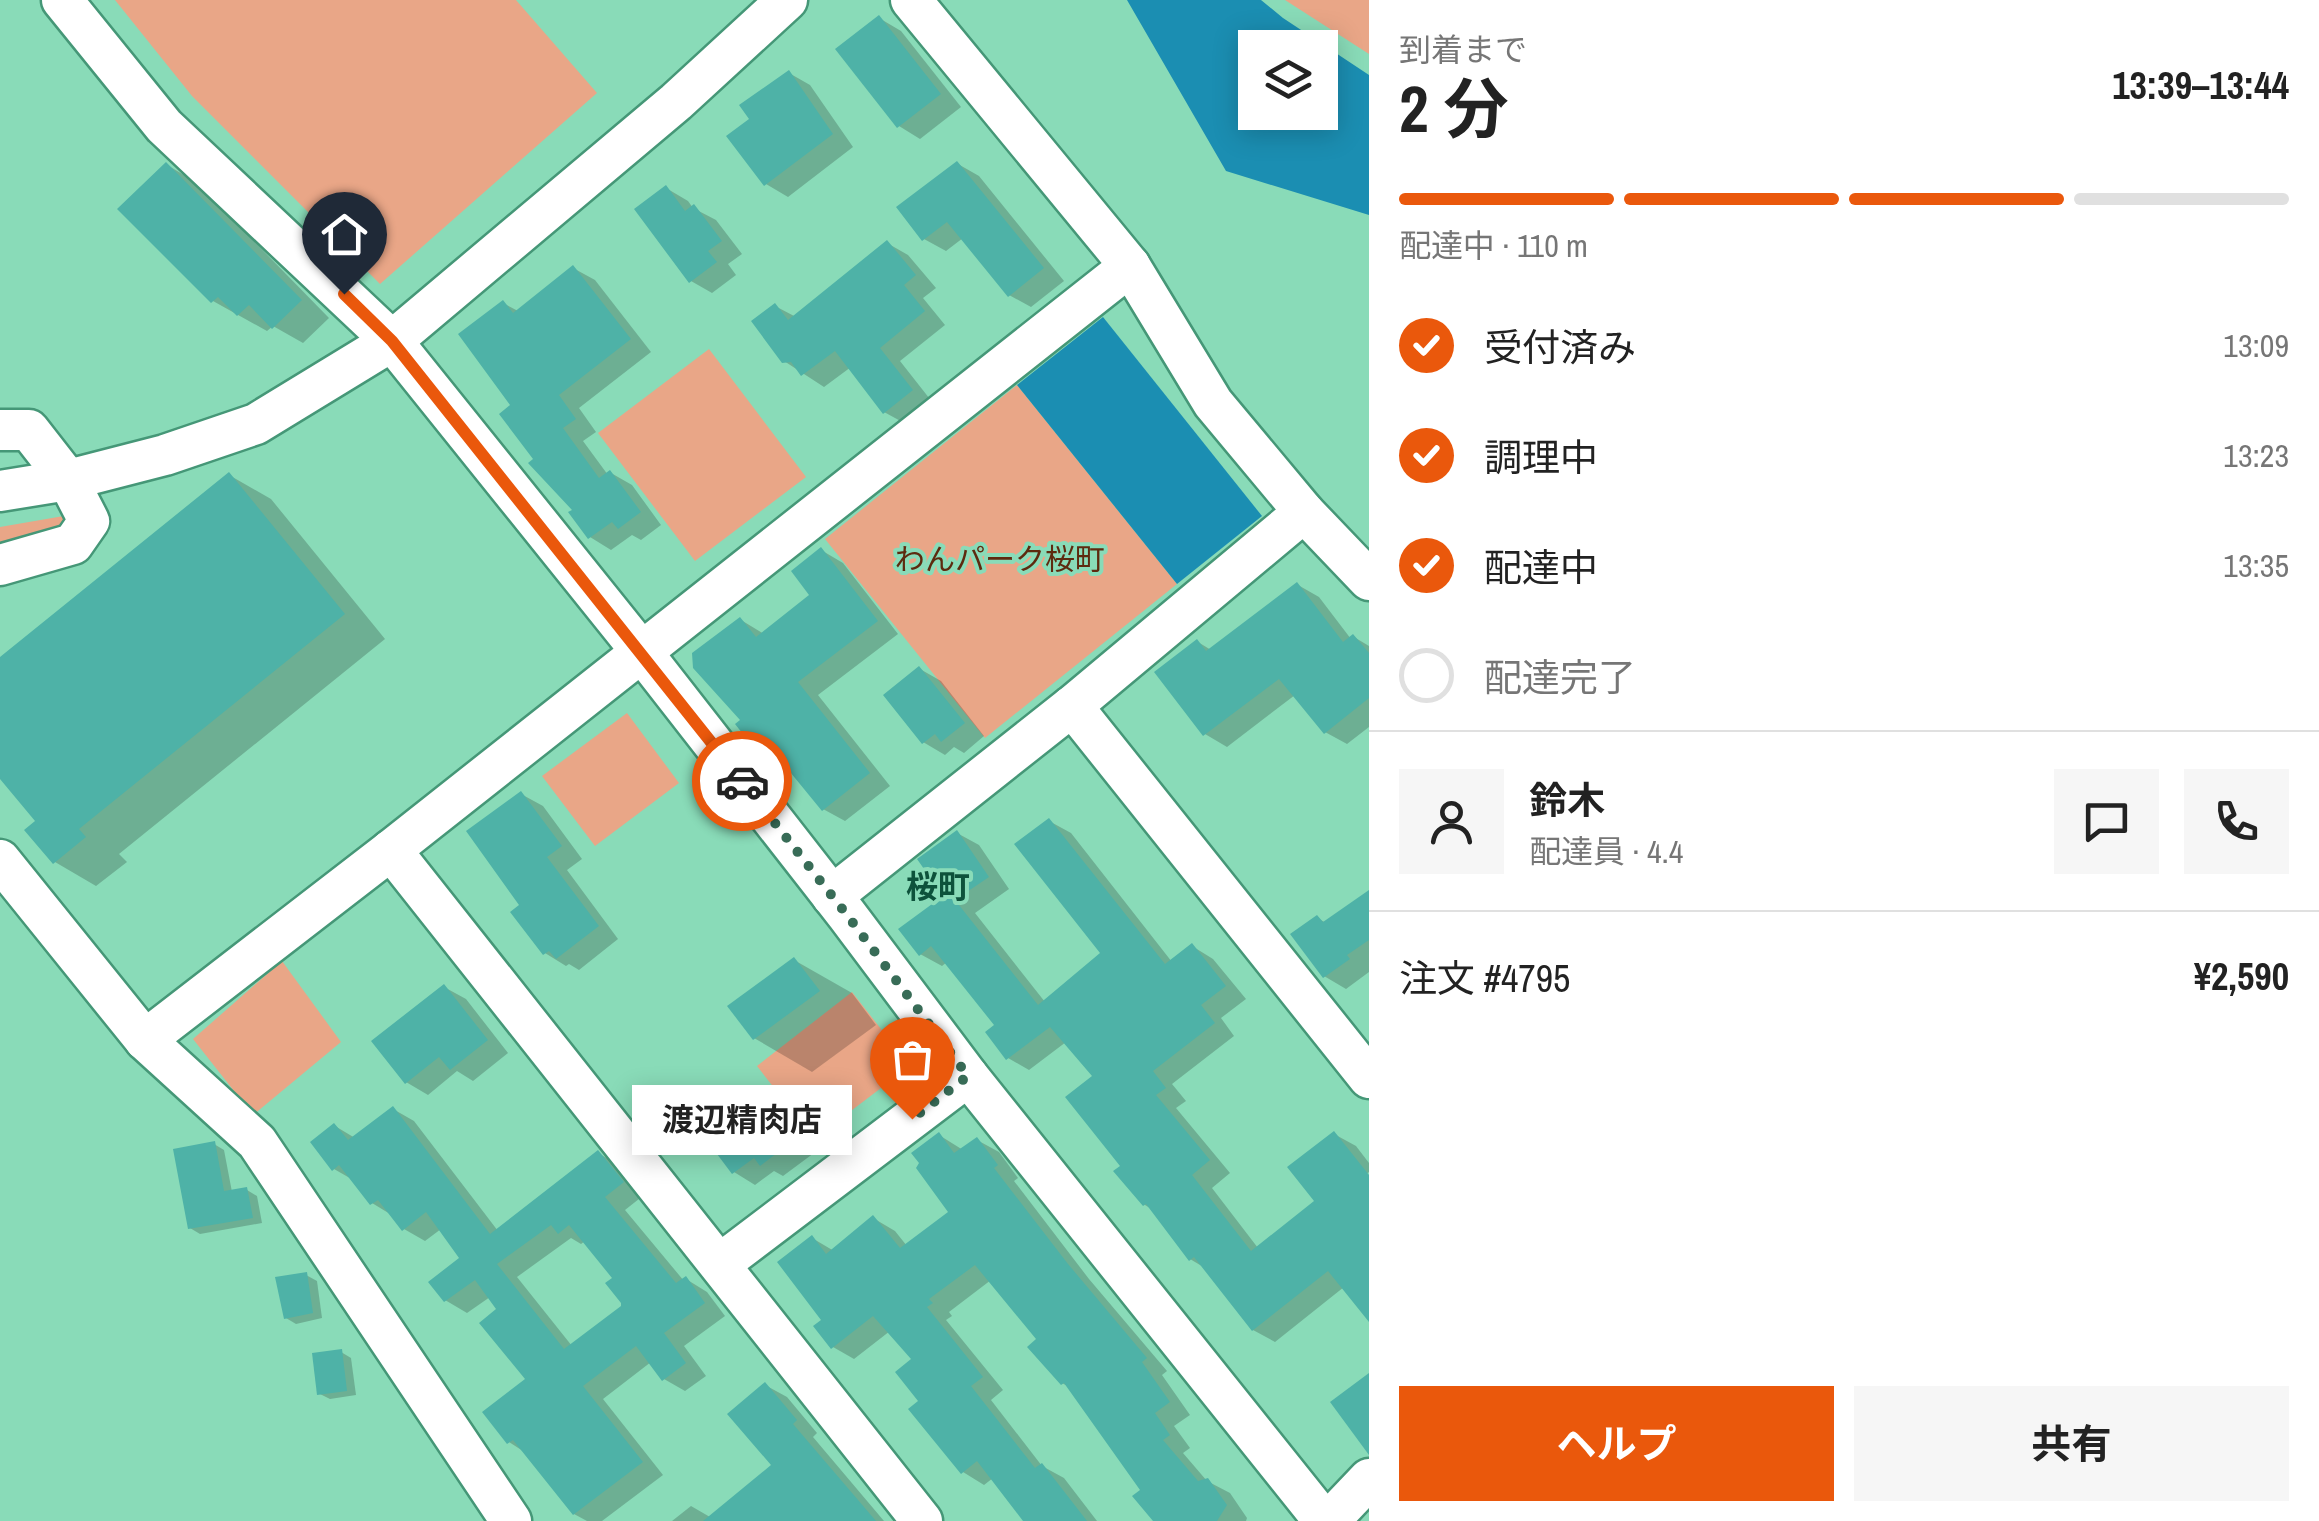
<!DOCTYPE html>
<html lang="ja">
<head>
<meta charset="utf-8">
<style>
	body { margin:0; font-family:"Archivo Narrow","Noto Sans JP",sans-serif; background:#f6f6f6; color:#222; height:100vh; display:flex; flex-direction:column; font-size:38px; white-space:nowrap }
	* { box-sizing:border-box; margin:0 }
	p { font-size:32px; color:#767676 }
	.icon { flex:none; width:55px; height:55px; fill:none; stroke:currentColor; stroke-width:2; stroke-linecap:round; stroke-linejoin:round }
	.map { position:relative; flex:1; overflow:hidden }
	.drawer { display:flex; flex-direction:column; background:#fff; width:950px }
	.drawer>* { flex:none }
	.controls { position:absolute; left:1238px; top:30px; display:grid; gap:20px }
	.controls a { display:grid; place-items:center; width:100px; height:100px; border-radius:0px; background:#fff; box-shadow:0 5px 25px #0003; font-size:50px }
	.pin { position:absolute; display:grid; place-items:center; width:85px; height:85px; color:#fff; margin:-102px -42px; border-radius:50% 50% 50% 0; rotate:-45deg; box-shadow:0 0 10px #0007 }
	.pin .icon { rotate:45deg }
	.courier { position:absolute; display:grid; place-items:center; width:100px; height:100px; margin:-50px; border:8px solid #ea580c; border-radius:50%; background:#fff; color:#222; box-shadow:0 2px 12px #0007 }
	.bubble { position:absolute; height:70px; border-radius:0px; background:#fff; box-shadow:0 5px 25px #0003; font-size:32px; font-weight:700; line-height:70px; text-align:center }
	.head em { font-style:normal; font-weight:700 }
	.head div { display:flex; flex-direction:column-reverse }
	.head { display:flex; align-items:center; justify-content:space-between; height:170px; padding:0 30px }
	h1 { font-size:65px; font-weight:700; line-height:75px }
	.bar { display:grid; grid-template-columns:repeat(4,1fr); gap:15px 10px; align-content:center; height:120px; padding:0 30px }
	.bar i { height:12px; border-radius:8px; background:#e0e0e0 }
	.bar .selected { background:#ea580c }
	.bar p { grid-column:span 4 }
	.line { display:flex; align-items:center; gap:25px; padding:0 30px; border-top:2px solid #e0e0e0 }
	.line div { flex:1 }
	.round { display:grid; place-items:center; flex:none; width:105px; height:105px; border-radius:0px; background:#f6f6f6 }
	ol { padding:0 30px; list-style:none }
	li { display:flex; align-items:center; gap:30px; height:110px }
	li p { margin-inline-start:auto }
	li .icon { padding:10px; border-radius:50%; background:#ea580c; color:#fff; stroke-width:4 }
	li:last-child { color:#767676 }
	li i { width:55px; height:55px; border:5px solid #e0e0e0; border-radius:50% }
	.cta { display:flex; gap:20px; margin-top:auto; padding:20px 30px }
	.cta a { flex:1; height:115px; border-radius:0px; background:#ea580c; color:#fff; font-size:40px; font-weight:700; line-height:115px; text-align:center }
	.cta a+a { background:#f6f6f6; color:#222 }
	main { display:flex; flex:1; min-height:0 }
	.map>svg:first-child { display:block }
	.green { fill:#e9a687 }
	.water { fill:#1b8eb2; fill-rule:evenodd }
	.shadow { fill:#0003; fill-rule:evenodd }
	.building { fill:#4eb2a7; fill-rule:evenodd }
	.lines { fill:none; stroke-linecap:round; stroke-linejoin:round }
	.minor-casing { stroke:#459777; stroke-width:45 }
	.minor { stroke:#fff; stroke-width:40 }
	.done { stroke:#386c57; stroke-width:10; stroke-dasharray:0 18 }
	.route { stroke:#ea580c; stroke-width:12 }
	.labels { text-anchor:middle; stroke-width:8; stroke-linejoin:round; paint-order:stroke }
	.park-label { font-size:30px; fill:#5d2a0f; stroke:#89dbb8 }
	.neighbourhood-label { font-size:32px; font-weight:bold; fill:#0d523b; stroke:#89dbb8 }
</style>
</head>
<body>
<main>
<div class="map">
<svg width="1369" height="1521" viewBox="0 0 1369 1521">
	<rect width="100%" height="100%" fill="#89dbb8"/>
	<g class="green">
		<polygon points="115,0 516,0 597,93 380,284 192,96"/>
		<polygon points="1285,0 1369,0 1369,54"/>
		<polygon points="709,349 806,477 695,561 598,433"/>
		<polygon points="1017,385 1177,584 985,738 825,539"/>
		<polygon points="81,513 85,522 0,557 0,527"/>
		<polygon points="627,713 679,783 595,846 542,776"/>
		<polygon points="282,961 341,1042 253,1115 193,1039"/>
		<polygon points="852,992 910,1066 814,1139 757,1066"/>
	</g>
	<g class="water">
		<path d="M1127,0H1261L1283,18L1369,75V215L1226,171ZM1255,48H1320V112H1255Z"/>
		<polygon points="1103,317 1262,516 1177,584 1017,385"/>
	</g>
	<g class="shadow">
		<polygon points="879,18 901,31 961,107 920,139 899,126"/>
		<polygon points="789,73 810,85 853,147 788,197 766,184 730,137 753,120"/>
		<polygon points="958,164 979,176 1064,281 1031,307 1009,295 963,238 946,251 924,239"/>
		<polygon points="167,165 196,182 329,318 303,343 273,326 267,331 213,301"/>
		<polygon points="666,188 688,201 693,208 716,220 742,254 728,264 736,275 712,293 691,281"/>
		<polygon points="887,243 908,255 936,288 923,298 945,325 900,361 933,403 906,424 884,412 851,367 824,387 784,361 775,306 796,317"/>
		<polygon points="573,268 595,280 651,352 579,408 596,432 583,441 608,475 611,473 632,485 661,525 641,540 632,535 611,550 590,537 576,510 536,459 514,405 503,303 518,311"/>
		<polygon points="229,475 271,499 385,639 119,854 127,862 96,886 55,862 38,822 0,775 0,660"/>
		<polygon points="821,550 843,563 898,634 818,695 890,786 845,821 823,809 784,761 781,763 760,751 744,720 741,620 764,634 813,595"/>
		<polygon points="1298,585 1319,597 1351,639 1354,637 1369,646 1369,727 1347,744 1325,732 1295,695 1227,747 1205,734 1158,673 1198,642 1211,650"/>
		<polygon points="920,669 941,681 984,736 964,753 954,747 945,755 923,742"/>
		<polygon points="521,794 543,806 582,859 567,870 618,939 579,970 569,964 566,966 545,953 522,905"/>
		<polygon points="1049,821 1071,833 1172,962 1192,946 1213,959 1246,999 1221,1018 1234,1036 1172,1084 1186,1101 1176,1108 1230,1173 1212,1188 1258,1248 1369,1259 1369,1318 1344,1287 1275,1342 1253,1330 1205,1268 1190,1259 1153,1210 1145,1205 1123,1166 1095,1076 1066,1042 1029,1070 1008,1058 998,1026 947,962 942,966 920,954 946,896 957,833 979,845 1009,889 975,913 1045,1002 1104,954"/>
		<polygon points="1369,893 1369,972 1346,989 1324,976 1317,918 1326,923"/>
		<polygon points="794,960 852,993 876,1025 812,1072 754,1038"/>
		<polygon points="444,987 466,999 508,1053 473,1081 457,1071 428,1095 406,1082"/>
		<polygon points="767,1107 789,1120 814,1153 783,1176 774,1171 755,1185 734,1172"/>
		<path d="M393,1109L414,1121L498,1231L598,1153L619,1165L644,1195L625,1210L684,1281L686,1279L707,1292L725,1316L684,1346L706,1376L685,1391L664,1379L651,1362L603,1399L663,1475L602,1521H587L574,1514L526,1453L509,1442L528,1380L499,1310L490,1297L467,1313L445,1300L462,1259L441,1229L425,1241L404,1229L395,1217L372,1203L355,1181L334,1169L335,1126L355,1138ZM571,1238L581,1244L585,1241L615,1278L624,1306L572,1346L517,1277Z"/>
		<polygon points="1334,1134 1356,1146 1369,1163 1369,1172 1330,1202"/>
		<polygon points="939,1135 963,1150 977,1140 999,1152 1018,1178 1014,1181 1089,1279 1167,1371 1162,1375 1190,1415 1174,1426 1190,1448 1183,1453 1207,1481 1230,1493 1247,1518 1246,1521 1156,1521 1143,1490 1071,1388 1062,1383 1039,1339 991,1280 949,1312 952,1316 946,1320 1003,1390 991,1400 1042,1466 1064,1478 1097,1521 1026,1521 993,1478 984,1485 963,1472 922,1401 915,1360 890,1331 854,1359 833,1347 824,1320 812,1238 834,1251 873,1218 895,1231 907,1246 951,1213"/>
		<polygon points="214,1144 224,1150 232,1192 247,1190 257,1196 262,1223 200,1234 190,1228"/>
		<polygon points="306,1275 317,1281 322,1318 296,1324 286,1318"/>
		<polygon points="341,1352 351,1358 356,1395 330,1399 320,1394"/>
		<polygon points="765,1385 787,1397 817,1433 813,1437 884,1521 672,1521 691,1506 710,1517 775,1466"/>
	</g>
	<g class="building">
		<polygon points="879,15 941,94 897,128 835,49"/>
		<polygon points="789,70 833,134 764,186 726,136 749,119 739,105"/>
		<polygon points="957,161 1044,268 1008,297 947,222 922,241 896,207"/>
		<polygon points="166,162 302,300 272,329 249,305 237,316 218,297 211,303 117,209"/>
		<polygon points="666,185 685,211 694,204 722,241 708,251 717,262 689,283 634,209"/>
		<polygon points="887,240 916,275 904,285 925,311 880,348 913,390 883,414 835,351 801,376 791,362 782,363 751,321 775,303 788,320"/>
		<polygon points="573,265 631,339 559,395 576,419 563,428 599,478 610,470 641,512 618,529 612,522 588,539 568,512 572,510 528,463 533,459 499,414 510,405 458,334 503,300 513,313"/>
		<polygon points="229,472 345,614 79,829 86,837 53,864 24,830 35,821 0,779 0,657"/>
		<polygon points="821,547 878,621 798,682 870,773 822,811 768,745 758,753 735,724 740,720 693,668 692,653 740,617 756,637 809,595 791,571"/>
		<polygon points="1297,582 1343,642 1353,634 1369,653 1369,698 1324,734 1279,679 1203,736 1154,672 1197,639 1206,651"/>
		<polygon points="919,666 965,723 941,742 935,734 922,744 883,695"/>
		<polygon points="521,791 562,846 547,857 599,926 556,959 549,951 543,955 510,912 519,905 466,831"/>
		<polygon points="1049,818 1165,964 1192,943 1226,986 1201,1005 1215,1023 1153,1071 1166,1088 1156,1095 1210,1160 1192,1175 1251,1251 1314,1201 1287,1167 1334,1131 1369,1175 1369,1322 1328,1271 1252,1331 1194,1257 1189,1261 1146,1204 1143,1206 1113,1171 1120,1166 1065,1097 1092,1076 1050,1027 1006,1060 985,1032 994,1025 931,946 919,956 898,929 943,896 917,859 957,830 989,877 955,900 1038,1005 1100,953 1014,844"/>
		<polygon points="1369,890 1369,940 1347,955 1350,959 1323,978 1290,934 1317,915 1323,922"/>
		<polygon points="794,957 820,991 753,1040 727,1006"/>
		<polygon points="444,984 488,1040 450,1070 439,1057 405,1084 371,1041"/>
		<polygon points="767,1104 794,1140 760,1166 754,1158 732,1174 711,1146"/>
		<path d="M393,1106L490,1234L598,1150L624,1182L605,1197L676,1283L686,1276L705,1303L664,1333L686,1363L662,1381L636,1346L583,1386L643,1462L573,1515L513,1440L507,1444L482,1412L525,1379L479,1323L496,1309L475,1280L444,1302L428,1282L459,1258L426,1212L402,1231L378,1200L370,1205L339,1165L332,1171L310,1142L334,1123L348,1140ZM551,1225L558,1234L569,1225L612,1278L605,1283L621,1303V1306L564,1349L497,1264Z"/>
		<polygon points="939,1132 954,1153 977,1137 998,1165 994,1168 1068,1264 1147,1358 1142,1362 1170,1402 1155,1413 1170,1435 1163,1440 1198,1481 1208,1478 1227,1505 1217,1521 1153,1521 1132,1496 1140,1490 1064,1383 1061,1385 1027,1347 1036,1339 975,1265 929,1299 933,1303 927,1307 983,1377 971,1386 1035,1468 1042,1463 1087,1521 1023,1521 977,1461 961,1474 908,1409 918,1401 895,1372 911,1359 873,1316 831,1349 813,1326 821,1320 777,1262 812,1235 826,1254 873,1215 900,1248 948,1212 916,1168 919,1163 911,1153"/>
		<polygon points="215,1141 224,1191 247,1187 253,1218 188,1229 173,1149"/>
		<polygon points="307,1272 313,1313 284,1319 275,1277"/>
		<polygon points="342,1349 347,1391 317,1395 312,1353"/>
		<polygon points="1369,1373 1369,1455 1330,1402"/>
		<polygon points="765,1382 797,1420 793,1424 876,1521 703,1521 771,1465 727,1414"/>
	</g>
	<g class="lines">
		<g class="minor-casing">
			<g id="minor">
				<polyline points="62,0 164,126 392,341 641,651 847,915 968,1076 1324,1521"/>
				<polyline points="911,0 1130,266 1213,403 1304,512 1369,580"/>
				<polyline points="0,430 29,430 68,480 89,521 73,544 0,565"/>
				<polyline points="0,491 68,480 165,455 256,424 392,341 676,102 787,0"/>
				<polyline points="1072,706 1369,1078"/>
				<polyline points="391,850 922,1521"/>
				<polyline points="0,860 145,1040 257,1142 511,1521"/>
				<polyline points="832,896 1072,706 1304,512"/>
				<polyline points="145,1040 391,850 1130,266"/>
				<polyline points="720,1264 968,1076"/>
				<polyline points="1329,1521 1369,1479"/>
			</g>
		</g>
		<use href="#minor" class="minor"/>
	</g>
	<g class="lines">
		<polyline class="done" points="742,781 847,915 968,1076 912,1119"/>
		<polyline class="route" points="344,294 392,341 742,781"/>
	</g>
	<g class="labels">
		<g class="park-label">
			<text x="1000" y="570">わんパーク桜町</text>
		</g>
		<g class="neighbourhood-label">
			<text x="938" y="898">桜町</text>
		</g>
	</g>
</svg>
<div class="controls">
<a><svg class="icon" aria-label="layers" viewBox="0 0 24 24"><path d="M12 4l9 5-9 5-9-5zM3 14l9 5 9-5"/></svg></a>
</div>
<div class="pin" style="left:912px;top:1119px;background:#ea580c"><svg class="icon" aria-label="bag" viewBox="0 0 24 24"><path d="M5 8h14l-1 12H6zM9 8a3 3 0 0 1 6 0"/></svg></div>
<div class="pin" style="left:344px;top:294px;background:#1f2937"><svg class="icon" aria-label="home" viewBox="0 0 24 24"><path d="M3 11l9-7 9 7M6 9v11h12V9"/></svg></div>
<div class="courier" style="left:742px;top:781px"><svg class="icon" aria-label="car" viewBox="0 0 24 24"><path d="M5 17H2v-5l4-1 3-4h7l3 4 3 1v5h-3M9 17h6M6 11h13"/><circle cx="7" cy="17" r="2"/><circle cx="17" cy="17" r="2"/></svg></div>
<div class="bubble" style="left:632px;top:1085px;width:220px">渡辺精肉店</div>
</div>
<section class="drawer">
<div class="head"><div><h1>2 分</h1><p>到着まで</p></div><em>13:39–13:44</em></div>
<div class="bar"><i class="selected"></i><i class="selected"></i><i class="selected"></i><i></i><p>配達中 · 110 m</p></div>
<ol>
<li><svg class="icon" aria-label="check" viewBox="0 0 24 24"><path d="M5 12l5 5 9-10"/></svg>受付済み<p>13:09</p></li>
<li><svg class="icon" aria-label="check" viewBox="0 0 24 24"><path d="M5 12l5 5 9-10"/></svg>調理中<p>13:23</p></li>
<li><svg class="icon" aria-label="check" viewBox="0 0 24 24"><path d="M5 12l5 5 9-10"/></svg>配達中<p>13:35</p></li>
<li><i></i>配達完了</li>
</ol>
<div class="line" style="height:180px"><a class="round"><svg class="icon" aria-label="person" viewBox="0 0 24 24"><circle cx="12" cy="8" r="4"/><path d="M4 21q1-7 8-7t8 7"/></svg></a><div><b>鈴木</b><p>配達員 · 4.4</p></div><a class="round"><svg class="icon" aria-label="chat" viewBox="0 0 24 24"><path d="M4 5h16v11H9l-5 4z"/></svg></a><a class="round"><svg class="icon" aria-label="phone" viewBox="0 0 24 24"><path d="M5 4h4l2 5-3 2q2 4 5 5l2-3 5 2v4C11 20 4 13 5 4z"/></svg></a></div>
<div class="line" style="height:130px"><div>注文 #4795</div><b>¥2,590</b></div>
<div class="cta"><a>ヘルプ</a><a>共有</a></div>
</section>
</main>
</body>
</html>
